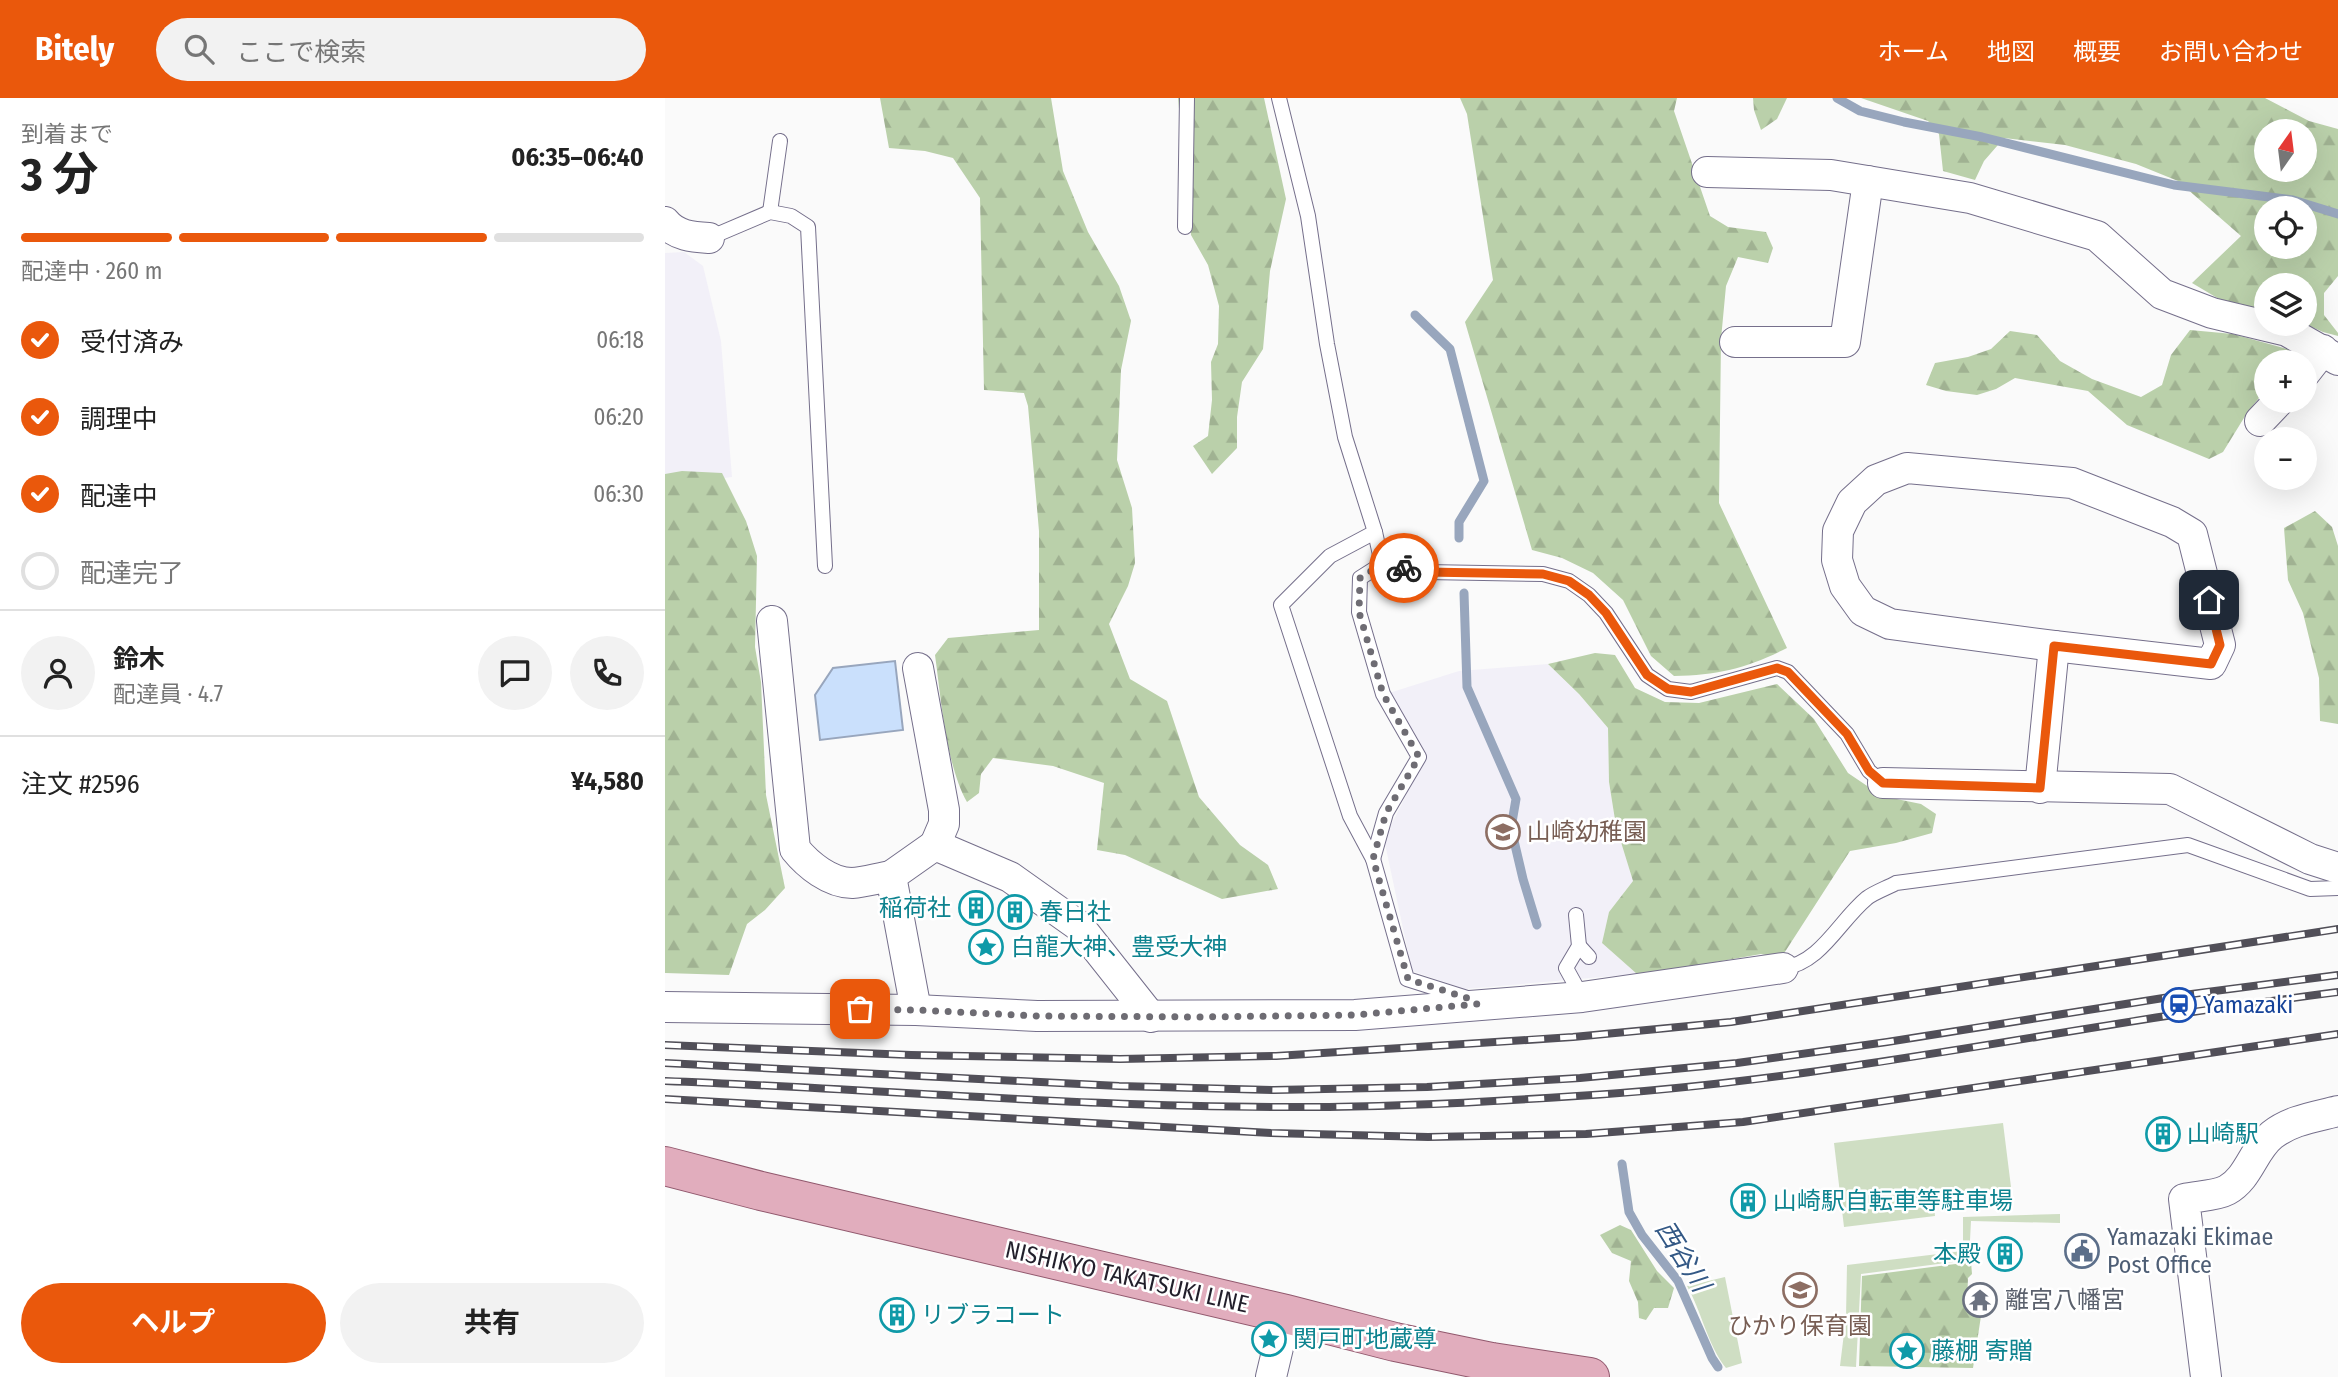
<!DOCTYPE html>
<html lang="ja">
<head>
<meta charset="utf-8">
<style>
	body { margin:0; font-family:"Fira Sans Condensed","Noto Sans JP",sans-serif; background:#f2f2f2; color:#222; height:100vh; display:flex; flex-direction:column; font-size:26px; white-space:nowrap }
	* { box-sizing:border-box; margin:0 }
	p { font-size:23px; color:#767676 }
	.icon { flex:none; width:38px; height:38px; fill:none; stroke:currentColor; stroke-width:2; stroke-linecap:round; stroke-linejoin:round }
	.map { position:relative; flex:1; overflow:hidden }
	.sheet { display:flex; flex-direction:column; background:#fff; width:665px }
	.sheet>* { flex:none }
	.needle { width:46px; rotate:14deg }
	.fabs { position:absolute; left:1589px; top:21px; display:grid; gap:14px }
	.fabs a { display:grid; place-items:center; width:63px; height:63px; border-radius:50%; background:#fff; box-shadow:0 7px 28px #0002; font-size:35px }
	.pin { position:absolute; display:grid; place-items:center; width:60px; height:60px; color:#fff; margin:-30px; border-radius:14px; box-shadow:0 4px 10px #0006 }
	.courier { position:absolute; display:grid; place-items:center; width:70px; height:70px; margin:-35px; border:5px solid #ea580c; border-radius:50%; background:#fff; color:#222; box-shadow:0 2px 9px #0007 }
	.head em { font-style:normal; font-weight:700 }
	.head div { display:flex; flex-direction:column-reverse }
	.head { display:flex; align-items:center; justify-content:space-between; height:119px; padding:0 21px }
	h1 { font-size:46px; font-weight:700; line-height:52px }
	.bar { display:grid; grid-template-columns:repeat(4,1fr); gap:10px 7px; align-content:center; height:84px; padding:0 21px }
	.bar i { height:9px; border-radius:5px; background:#e0e0e0 }
	.bar .on { background:#ea580c }
	.bar p { grid-column:span 4 }
	.line { display:flex; align-items:center; gap:18px; padding:0 21px; border-top:2px solid #e0e0e0 }
	.line div { flex:1 }
	.round { display:grid; place-items:center; flex:none; width:74px; height:74px; border-radius:37px; background:#f2f2f2 }
	ol { padding:0 21px; list-style:none }
	li { display:flex; align-items:center; gap:21px; height:77px }
	li p { margin-inline-start:auto }
	li .icon { padding:7px; border-radius:50%; background:#ea580c; color:#fff; stroke-width:4 }
	li:last-child { color:#767676 }
	li i { width:38px; height:38px; border:4px solid #e0e0e0; border-radius:50% }
	.primary-button { display:flex; gap:14px; margin-top:auto; padding:14px 21px }
	.primary-button a { flex:1; height:80px; border-radius:42px; background:#ea580c; color:#fff; font-size:28px; font-weight:700; line-height:80px; text-align:center }
	.primary-button a+a { background:#f2f2f2; color:#222 }
	header { display:flex; align-items:center; gap:42px; box-sizing:border-box; height:98px; padding:0 35px; background:#ea580c; color:#fff }
	header strong { font-size:33px }
	nav { display:flex; gap:38px; margin-inline-start:auto; font-size:24px }
	.search { width:490px; height:63px; background:#f2f2f2; display:flex; align-items:center; gap:18px; box-sizing:border-box; padding:0 24px; border-radius:38px; color:#767676; font-size:26px }
	main { display:flex; flex:1; min-height:0 }
	.map>svg:first-child { display:block }
	.built { fill:#f2f0f8 }
	.green { fill:#cfdec3 }
	.forest { fill:url(#forest-firs); fill-rule:evenodd }
	.water { fill:#cae0fc; stroke:#98a6bd; stroke-width:2 }
	.lines { fill:none; stroke-linecap:round; stroke-linejoin:round }
	.stream { stroke:#98a6bd; stroke-width:9 }
	.service-casing { stroke:#756f8b; stroke-width:16 }
	.minor-casing { stroke:#756f8b; stroke-width:32 }
	.primary-casing { stroke:#91586d; stroke-width:40 }
	.service { stroke:#fff; stroke-width:14 }
	.minor { stroke:#fff; stroke-width:30 }
	.primary { stroke:#e1adbd; stroke-width:38 }
	.rail-casing { stroke:#514f58; stroke-width:8 }
	.rail { stroke:#fff; stroke-width:5; stroke-dasharray:16; stroke-linecap:butt }
	.done { stroke:#6e6c73; stroke-width:7; stroke-dasharray:0 12.6 }
	.route { stroke:#ea580c; stroke-width:9 }
	.labels { text-anchor:middle; stroke-width:5; stroke-linejoin:round; paint-order:stroke }
	.education-label { font-size:24px; fill:#785e54; stroke:#fff; text-anchor:start }
	.culture-label { font-size:24px; fill:#0d838f; stroke:#fff; text-anchor:start }
	.transit-label { font-size:24px; fill:#164399; stroke:#fff; text-anchor:start }
	.service-label { font-size:24px; fill:#4e5e75; stroke:#fff; text-anchor:start }
	.street-label { font-size:24px; fill:#221f2b; stroke:#fff }
	.worship-label { font-size:24px; fill:#5b616d; stroke:#fff; text-anchor:start }
	.water-label { font-size:26px; font-style:italic; fill:#335885; stroke:#fff }
</style>
</head>
<body>
<header>
<strong>Bitely</strong>
<div class="search"><svg class="icon" aria-label="search" viewBox="0 0 24 24"><circle cx="10" cy="10" r="6"/><path d="M15 15l6 6"/></svg>ここで検索</div>
<nav><a>ホーム</a><a>地図</a><a>概要</a><a>お問い合わせ</a></nav>
</header>
<main>
<section class="sheet">
<div class="head"><div><h1>3 分</h1><p>到着まで</p></div><em>06:35–06:40</em></div>
<div class="bar"><i class="on"></i><i class="on"></i><i class="on"></i><i></i><p>配達中 · 260 m</p></div>
<ol>
<li><svg class="icon" aria-label="check" viewBox="0 0 24 24"><path d="M5 12l5 5 9-10"/></svg>受付済み<p>06:18</p></li>
<li><svg class="icon" aria-label="check" viewBox="0 0 24 24"><path d="M5 12l5 5 9-10"/></svg>調理中<p>06:20</p></li>
<li><svg class="icon" aria-label="check" viewBox="0 0 24 24"><path d="M5 12l5 5 9-10"/></svg>配達中<p>06:30</p></li>
<li><i></i>配達完了</li>
</ol>
<div class="line" style="height:126px"><a class="round"><svg class="icon" aria-label="person" viewBox="0 0 24 24"><circle cx="12" cy="8" r="4"/><path d="M4 21q1-7 8-7t8 7"/></svg></a><div><b>鈴木</b><p>配達員 · 4.7</p></div><a class="round"><svg class="icon" aria-label="chat" viewBox="0 0 24 24"><path d="M4 5h16v11H9l-5 4z"/></svg></a><a class="round"><svg class="icon" aria-label="phone" viewBox="0 0 24 24"><path d="M5 4h4l2 5-3 2q2 4 5 5l2-3 5 2v4C11 20 4 13 5 4z"/></svg></a></div>
<div class="line" style="height:91px"><div>注文 #2596</div><b>¥4,580</b></div>
<div class="primary-button"><a>ヘルプ</a><a>共有</a></div>
</section>
<div class="map">
<svg width="1673" height="1279" viewBox="0 0 1673 1279">
	<defs>
		<pattern id="forest-firs" width="22" height="20" patternUnits="userSpaceOnUse" patternTransform="scale(1.75)"><rect width="22" height="20" fill="#bad0aa"/><path d="M5 1l3.5 6h-7zM16 11l3.5 6h-7z" fill="#a0b292"/></pattern>
	</defs>
	<rect width="100%" height="100%" fill="#fafafa"/>
	<g class="built">
		<polygon points="19,154 38,168 56,243 67,379 0,388 0,155"/>
		<polygon points="883,566 914,596 943,630 944,684 951,728 968,783 944,814 937,845 972,876 800,891 747,873 719,741 760,660 724,595 794,573"/>
	</g>
	<g class="green">
		<polygon points="1338,1025 1346,1089 1268,1098 1270,1118 1179,1129 1169,1045"/>
		<polygon points="1395,1116 1395,1125 1306,1123 1304,1162 1196,1176 1191,1269 1175,1268 1181,1219 1182,1167 1298,1153 1298,1119"/>
		<path d="M1060,1179L1077,1265L1061,1270C1042,1246 1037,1214 1022,1188Z"/>
	</g>
	<g class="forest">
		<path d="M215,0H386L398,73L423,134L454,188L466,223L456,272L452,362L467,410L470,465L463,488L444,526L465,581L502,603L534,699L575,747L603,767L613,791L557,801L460,757L432,752L439,685L388,668L328,660L316,676L314,695L302,704C281,667 276,600 270,557L283,540L374,532V433L363,308L359,295L319,292L315,100L288,60L260,53L224,50Z"/>
		<polygon points="513,0 599,0 621,101 605,173 598,251 577,284 572,319 572,350 547,376 528,348 543,338 547,302 546,264 553,246 554,208 543,167 526,137"/>
		<path d="M795,0H1012L1009,13L1045,118L1063,129L1101,134L1108,150L1103,165L1073,159L1061,188L1056,241L1054,405L1122,550C1082,570 1054,577 1009,578L986,558L958,502L928,475L897,460L867,452L800,224L828,182L802,16Z"/>
		<polygon points="1088,0 1122,0 1112,21 1096,32 1089,12"/>
		<path d="M1196,0H1600L1644,23L1673,31V178L1659,195V217L1673,235V238L1658,234L1640,226V187H1601V213L1554,201L1527,185L1576,138L1513,83L1471,66L1400,47L1339,40L1319,63L1310,82L1278,73L1274,36L1263,23ZM1601,33H1640V72H1601ZM1601,110H1640V149H1601Z"/>
		<polygon points="1525,232 1568,236 1626,252 1629,264 1601,264 1601,291 1582,315 1558,354 1544,361 1462,327 1423,293 1350,280 1331,291 1312,297 1281,293 1261,287 1270,265 1303,259 1326,251 1345,233 1372,237 1395,263 1427,281 1476,299 1497,287 1506,257"/>
		<polygon points="17,373 57,375 81,423 92,458 90,549 96,584 101,697 120,790 100,812 82,826 64,877 0,875 0,376"/>
		<polygon points="1650,413 1667,429 1673,448 1673,626 1655,623 1654,580 1638,515 1623,482 1619,430"/>
		<polygon points="930,555 950,557 970,590 1000,604 1034,605 1112,586 1149,621 1183,675 1217,698 1256,706 1271,716 1267,735 1231,745 1185,753 1116,860 1096,856 1017,870 972,876 937,845 944,814 968,783 951,728 944,684 943,630 914,596 883,566"/>
		<polygon points="955,1127 966,1132 992,1173 1009,1190 1003,1210 989,1210 981,1222 974,1220 973,1204 964,1183 966,1163 947,1155 935,1137"/>
		<polygon points="1306,1164 1307,1176 1303,1180 1302,1205 1312,1206 1316,1218 1308,1270 1194,1268 1197,1178"/>
	</g>
	<polygon class="water" points="230,563 238,632 155,642 150,597 168,570"/>
	<g class="lines">
		<g class="stream">
			<polyline points="1172,0 1195,13 1239,24 1317,39 1509,87 1628,102 1673,116"/>
			<polyline points="750,217 785,251 819,383 794,424 794,440"/>
			<polyline points="799,495 802,589 851,701 846,730 858,781 872,827"/>
			<polyline points="957,1066 964,1114 977,1137 1013,1183 1047,1260 1053,1269"/>
		</g>
		<g class="service-casing">
			<g id="service">
				<polyline points="614,0 643,118 662,246 680,339 710,434 665,458 616,507 685,718 708,761 742,881 802,900"/>
				<polyline points="105,114 115,43"/>
				<polyline points="520,129 522,0"/>
				<polyline points="44,140 105,114 126,118 143,129 160,468"/>
				<polyline points="710,434 717,466 761,474 878,476 904,483 924,497 941,515 982,577 1003,591 1026,594 1112,570 1123,574 1182,636 1204,673 1218,685"/>
				<polyline points="708,761 721,715 754,659 718,596 694,514 695,480 717,466"/>
				<polyline points="911,817 914,848 901,870 917,899"/>
				<polyline points="914,848 924,859"/>
				<path d="M1118,870C1156,865 1174,823 1202,800C1210,794 1222,790 1231,785L1523,747L1645,791L1673,790"/>
			</g>
		</g>
		<g class="minor-casing">
			<g id="minor">
				<polyline points="1042,74 1166,77 1305,100 1432,138 1497,196 1547,215 1622,233 1673,262"/>
				<path d="M0,124C11,138 28,139 44,140"/>
				<polyline points="1070,244 1180,244 1203,83"/>
				<polyline points="1640,275 1658,252"/>
				<polyline points="1595,323 1614,303"/>
				<polygon points="1242,370 1407,385 1507,424 1527,436 1555,547 1546,566 1389,548 1225,526 1198,513 1180,488 1172,462 1173,433 1187,404 1211,382"/>
				<path d="M107,523L130,751C143,767 165,785 187,785C200,784 213,780 226,778"/>
				<polyline points="253,570 279,712 279,726 270,747"/>
				<polyline points="1218,685 1505,691 1645,761 1673,770"/>
				<polyline points="1375,690 1389,548"/>
				<polyline points="0,909 251,912 372,918 690,917 917,899 1118,870"/>
				<polyline points="251,912 226,778 270,747 345,779 414,828 486,919"/>
				<polyline points="606,1279 621,1216"/>
				<path d="M1541,1279L1519,1101C1532,1098 1551,1098 1562,1092C1584,1080 1588,1052 1607,1037C1626,1022 1650,1019 1673,1013"/>
			</g>
		</g>
		<g class="primary-casing">
			<polyline id="primary" points="0,1068 96,1093 621,1216 730,1244 827,1264 925,1279"/>
		</g>
		<use href="#service" class="service"/>
		<use href="#minor" class="minor"/>
		<use href="#primary" class="primary"/>
		<g class="rail-casing">
			<g id="rail">
				<polyline points="0,947 246,957 455,961 611,958 908,939 1066,924 1673,831"/>
				<polyline points="0,965 454,988 609,992 762,989 915,980 1072,965 1222,944 1511,898 1673,877"/>
				<path d="M0,983C214,991 427,1010 641,1009C731,1009 822,1004 912,998C1114,986 1313,947 1514,916C1567,908 1620,901 1673,894"/>
				<polyline points="0,1001 606,1035 763,1039 921,1036 1078,1024 1673,936"/>
			</g>
		</g>
		<use href="#rail" class="rail"/>
	</g>
	<g class="lines">
		<polyline class="done" points="195,911 251,912 372,918 537,919 690,917 812,906 805,901 743,881 708,761 721,715 754,659 718,596 694,514 695,480 717,466 739,470"/>
		<polyline class="route" points="739,470 761,474 878,476 904,483 924,497 941,515 982,577 1003,591 1026,594 1112,570 1123,574 1182,636 1204,673 1218,685 1375,690 1389,548 1546,566 1555,547 1544,502"/>
	</g>
	<defs>
		<g id="school-ring" transform="scale(1.75)"><circle r="9.5" fill="#fff" stroke="#8d6e63" stroke-width="1.5"/><path d="M0-5L7-2L0 1L-7-2ZM-4 1L0 2.5L4 1V4Q0 6-4 4Z" fill="#8d6e63"/></g>
		<g id="building-ring" transform="scale(1.75)"><circle r="9.5" fill="#fff" stroke="#0f9aa8" stroke-width="1.5"/><path d="M-4-6H4V6H1V3H-1V6H-4ZM-2.5-4.3h1.7v1.8h-1.7ZM.8-4.3h1.7v1.8H.8ZM-2.5-1h1.7V.8h-1.7ZM.8-1h1.7V.8H.8Z" fill="#0f9aa8"/></g>
		<g id="sight-ring" transform="scale(1.75)"><circle r="9.5" fill="#fff" stroke="#0f9aa8" stroke-width="1.5"/><path d="M0-6L1.8-2.2L6-1.7L2.9 1.2L3.7 5.4L0 3.3L-3.7 5.4L-2.9 1.2L-6-1.7L-1.8-2.2Z" fill="#0f9aa8"/></g>
		<g id="station-ring" transform="scale(1.75)"><circle r="9.5" fill="#fff" stroke="#1a4fb4" stroke-width="1.5"/><path d="M-3-6H3Q5-6 5-4V2Q5 4 3 4L4.5 6H3L1.5 4h-3L-3 6H-4.5L-3 4Q-5 4-5 2V-4Q-5-6-3-6ZM-3.5-4v3h7v-3ZM-3.5 1v1.5H-2V1ZM2 1v1.5H3.5V1Z" fill="#1a4fb4"/></g>
		<g id="civic-ring" transform="scale(1.75)"><circle r="9.5" fill="#fff" stroke="#5c6f8a" stroke-width="1.5"/><path d="M-.6-6.5H3V-4.5H.6V-3L4-1V1h2V6H-6V1h2V-1L-.6-3ZM-1.2 2.5V6h2.4V2.5Z" fill="#5c6f8a"/></g>
		<g id="temple-ring" transform="scale(1.75)"><circle r="9.5" fill="#fff" stroke="#6b7280" stroke-width="1.5"/><path d="M0-6L5-2H3V0L6.5 2.5H4V6H1.5V3h-3V6H-4V2.5H-6.5L-3 0V-2H-5Z" fill="#6b7280"/></g>
	</defs>
	<g fill-rule="evenodd">
		<use href="#school-ring" x="838" y="734"/>
		<use href="#building-ring" x="311" y="810"/>
		<use href="#building-ring" x="350" y="814"/>
		<use href="#sight-ring" x="321" y="849"/>
		<use href="#station-ring" x="1514" y="907"/>
		<use href="#building-ring" x="1498" y="1036"/>
		<use href="#building-ring" x="1083" y="1103"/>
		<use href="#civic-ring" x="1417" y="1153"/>
		<use href="#building-ring" x="1340" y="1156"/>
		<use href="#school-ring" x="1135" y="1192"/>
		<use href="#temple-ring" x="1315" y="1202"/>
		<use href="#building-ring" x="232" y="1217"/>
		<use href="#sight-ring" x="604" y="1241"/>
		<use href="#sight-ring" x="1242" y="1253"/>
	</g>
	<g class="labels">
		<g class="education-label">
			<text x="862" y="742">山崎幼稚園</text>
			<text x="1135" y="1236" text-anchor="middle">ひかり保育園</text>
		</g>
		<g class="culture-label">
			<text x="286" y="818" text-anchor="end">稲荷社</text>
			<text x="374" y="822">春日社</text>
			<text x="346" y="857">白龍大神、豊受大神</text>
			<text x="1522" y="1044">山崎駅</text>
			<text x="1108" y="1111">山崎駅自転車等駐車場</text>
			<text x="1316" y="1164" text-anchor="end">本殿</text>
			<text x="256" y="1225">リブラコート</text>
			<text x="628" y="1249">関戸町地蔵尊</text>
			<text x="1266" y="1261">藤棚 寄贈</text>
		</g>
		<g class="transit-label">
			<text x="1538" y="915">Yamazaki</text>
		</g>
		<g class="service-label">
			<text x="1442" y="1147">Yamazaki Ekimae<tspan x="1442" dy="28">Post Office</tspan></text>
		</g>
		<g class="street-label">
			<text transform="translate(462 1179) rotate(13)" y="8">NISHIKYO TAKATSUKI LINE</text>
		</g>
		<g class="worship-label">
			<text x="1340" y="1210">離宮八幡宮</text>
		</g>
		<g class="water-label">
			<text transform="translate(1018 1158) rotate(58)" y="9">西谷川</text>
		</g>
	</g>
</svg>
<div class="fabs">
<a><svg class="needle" viewBox="-14 -14 28 28"><path d="M0-13l5 13h-10z" fill="#e53935"/><path d="M0 13l5-13h-10z" fill="#767676"/></svg></a>
<a><svg class="icon" aria-label="locate" viewBox="0 0 24 24"><circle cx="12" cy="12" r="6"/><path d="M12 2v4M12 18v4M2 12h4M18 12h4"/></svg></a>
<a><svg class="icon" aria-label="layers" viewBox="0 0 24 24"><path d="M12 4l9 5-9 5-9-5zM3 14l9 5 9-5"/></svg></a>
<a>+</a>
<a>−</a>
</div>
<div class="pin" style="left:195px;top:911px;background:#ea580c"><svg class="icon" aria-label="bag" viewBox="0 0 24 24"><path d="M5 8h14l-1 12H6zM9 8a3 3 0 0 1 6 0"/></svg></div>
<div class="pin" style="left:1544px;top:502px;background:#1f2937"><svg class="icon" aria-label="home" viewBox="0 0 24 24"><path d="M3 11l9-7 9 7M6 9v11h12V9"/></svg></div>
<div class="courier" style="left:739px;top:470px"><svg class="icon" aria-label="bike" viewBox="0 0 24 24"><circle cx="6" cy="16" r="4"/><circle cx="18" cy="16" r="4"/><path d="M6 16l4-8h5l3 8M10 8l3 8H6M13 5h3"/></svg></div>
</div>
</main>
</body>
</html>
